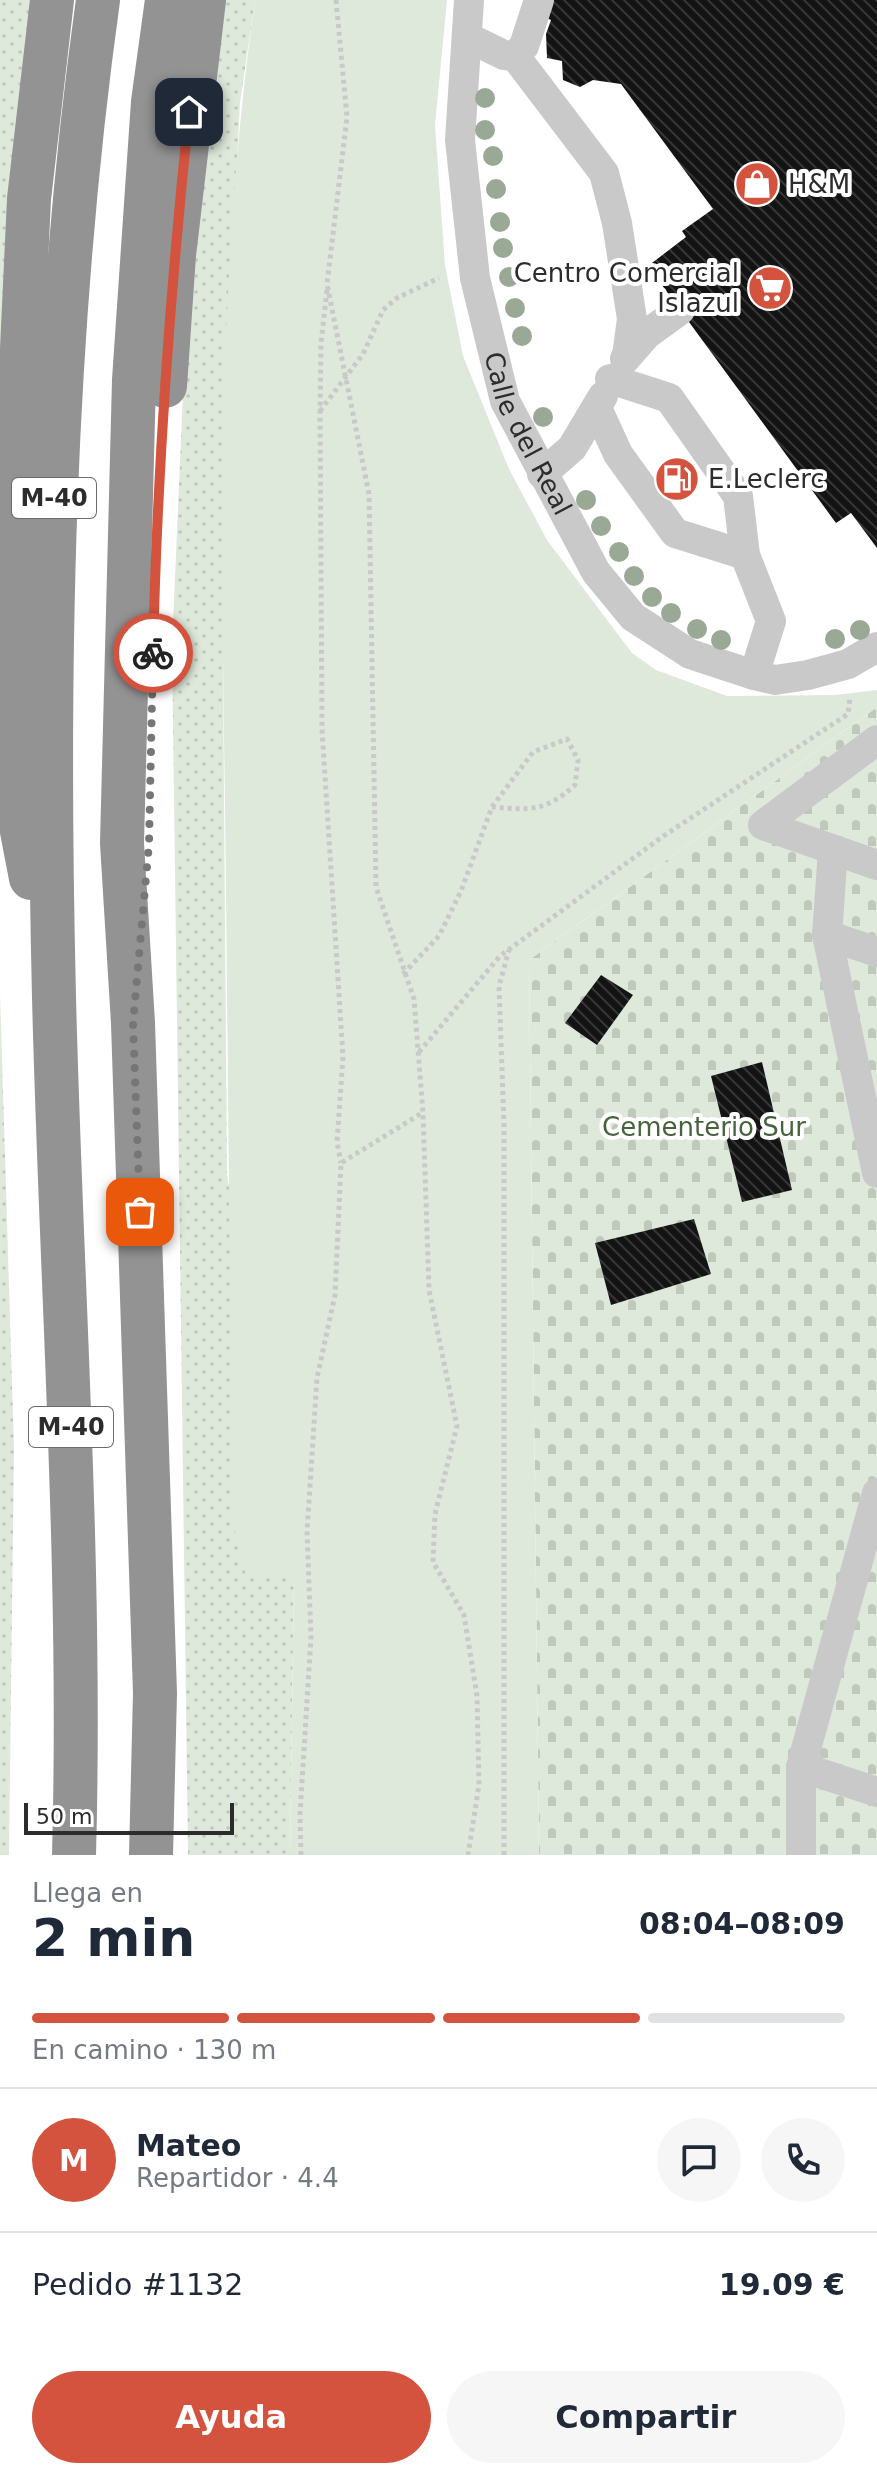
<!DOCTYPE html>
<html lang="es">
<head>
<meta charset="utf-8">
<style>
	body { margin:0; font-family:"DejaVu Sans",sans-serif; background:#f6f6f7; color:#1f2937; height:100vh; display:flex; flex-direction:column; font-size:30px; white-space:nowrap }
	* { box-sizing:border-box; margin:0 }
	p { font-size:26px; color:#747a83 }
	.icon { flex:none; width:44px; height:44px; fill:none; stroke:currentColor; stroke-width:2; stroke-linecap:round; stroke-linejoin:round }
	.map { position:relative; height:1855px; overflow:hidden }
	.drawer { display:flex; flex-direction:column; background:#fff; flex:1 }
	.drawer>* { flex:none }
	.scale { position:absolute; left:24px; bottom:20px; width:210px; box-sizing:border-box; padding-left:8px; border:4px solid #2c2c2c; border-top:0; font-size:22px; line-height:28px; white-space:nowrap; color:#2c2c2c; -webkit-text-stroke:6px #fff; paint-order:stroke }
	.pin { position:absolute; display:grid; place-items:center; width:68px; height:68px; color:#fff; margin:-34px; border-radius:16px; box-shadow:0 4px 12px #0006 }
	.courier { position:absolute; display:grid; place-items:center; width:80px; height:80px; margin:-40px; border:6px solid #d4533e; border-radius:50%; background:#fff; color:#222; box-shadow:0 2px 10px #0007 }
	.overview em { font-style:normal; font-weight:700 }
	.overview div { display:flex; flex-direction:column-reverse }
	.overview { display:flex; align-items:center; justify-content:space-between; height:136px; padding:0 32px }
	h1 { font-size:52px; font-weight:700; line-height:60px }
	.bar { display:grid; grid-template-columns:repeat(4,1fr); gap:12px 8px; align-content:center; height:96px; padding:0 32px }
	.bar i { height:10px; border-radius:6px; background:#e0e1e3 }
	.bar .selected { background:#d4533e }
	.bar p { grid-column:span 4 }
	.line { display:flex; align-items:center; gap:20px; padding:0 32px; border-top:2px solid #e0e1e3 }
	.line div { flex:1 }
	.round { display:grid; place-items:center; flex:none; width:84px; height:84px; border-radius:42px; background:#f6f6f7 }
	.primary-button { display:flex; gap:16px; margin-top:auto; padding:16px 32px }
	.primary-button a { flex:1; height:92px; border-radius:48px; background:#d4533e; color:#fff; font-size:32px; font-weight:700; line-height:92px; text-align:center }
	.primary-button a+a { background:#f6f6f7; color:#1f2937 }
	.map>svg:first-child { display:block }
	.grass { fill:url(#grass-dots) }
	.cemetery { fill:url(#cemetery-stones) }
	.park { fill:#dfe9db }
	.building { fill:url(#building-back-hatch) }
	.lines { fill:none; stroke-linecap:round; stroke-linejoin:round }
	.path { stroke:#c9c9c9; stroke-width:5; stroke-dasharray:4 4; stroke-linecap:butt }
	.minor { stroke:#c9c9c9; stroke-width:30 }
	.highway { stroke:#939393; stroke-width:44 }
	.tree { fill:#9aa995 }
	.done { stroke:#767676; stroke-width:8; stroke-dasharray:0 14.4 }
	.route { stroke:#d4533e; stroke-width:10 }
	.labels { text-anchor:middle; stroke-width:8; stroke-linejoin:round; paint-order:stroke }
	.shield { fill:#fff; stroke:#6b6b6b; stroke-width:2 }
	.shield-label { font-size:24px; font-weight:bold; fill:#2c2c2c }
	.poi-label { font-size:26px; fill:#2c2c2c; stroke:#fff; text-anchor:start }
	.street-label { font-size:26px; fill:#2c2c2c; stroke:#fff }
	.park-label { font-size:26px; fill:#47633e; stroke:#fff }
</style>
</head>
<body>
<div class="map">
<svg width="877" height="1855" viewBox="0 0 877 1855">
	<defs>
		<pattern id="grass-dots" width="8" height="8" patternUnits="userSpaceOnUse" patternTransform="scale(2)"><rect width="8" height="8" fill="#dfe9db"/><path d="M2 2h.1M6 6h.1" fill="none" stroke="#c0c8bc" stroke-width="1.8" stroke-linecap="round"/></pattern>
		<pattern id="cemetery-stones" width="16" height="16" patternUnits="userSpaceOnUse" patternTransform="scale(2)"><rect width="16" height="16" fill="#dfe9db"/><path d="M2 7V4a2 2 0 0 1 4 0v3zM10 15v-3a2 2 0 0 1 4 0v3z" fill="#c0c8bc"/></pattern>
		<pattern id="building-back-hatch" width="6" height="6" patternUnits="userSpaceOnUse" patternTransform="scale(2)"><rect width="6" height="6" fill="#131313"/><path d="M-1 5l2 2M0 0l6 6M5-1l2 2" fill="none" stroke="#363636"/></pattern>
	</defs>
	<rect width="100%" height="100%" fill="#fff"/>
	<g class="grass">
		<polygon points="0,0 30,0 0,486"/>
		<polygon points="220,0 255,0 240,103 227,355 223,667 227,1175 294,1575 290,1855 188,1855 172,646 189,255"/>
		<polygon points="0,993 14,1448 9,1855 0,1855"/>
	</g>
	<polygon class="cemetery" points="877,707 877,1855 539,1855 529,960"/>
	<path class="park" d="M255,0H447L435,125L445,265L463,356L509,469L547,540L632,653L656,670L727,696L835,695L877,690V707L529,960L539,1855H290L294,1575H246L234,1528C229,1287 228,1046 225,805C221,538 217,265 255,0Z"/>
	<g class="building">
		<polygon points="548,0 877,0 877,548 851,513 836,523 648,266 686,237 682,231 713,209 621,84 593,80 580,87 563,80 562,61 547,58 546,34 551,20 542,16"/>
		<polygon points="601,975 633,995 597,1045 565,1023"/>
		<polygon points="762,1062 792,1190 742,1202 711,1076"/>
		<polygon points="694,1219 711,1274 611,1305 595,1243"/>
	</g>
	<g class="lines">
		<g class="path">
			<polyline points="336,0 347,117 327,284 369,494 376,887 414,999 423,1113 429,1290 457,1426 435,1514 433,1562 464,1615 477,1696 479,1785 468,1855"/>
			<polyline points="327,290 321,343 320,412 322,729 343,1057 337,1142 341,1163"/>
			<polyline points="320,411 363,354 383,310 397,298 439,278"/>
			<path d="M403,974L439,936L461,891L492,807L533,752L567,739L578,760L575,785C545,812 531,810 492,807"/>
			<polyline points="419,1052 500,956 662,837 848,714 850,698"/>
			<polyline points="301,1855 300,1814 311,1637 307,1532 317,1378 335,1295 341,1163 422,1113"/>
			<polyline points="504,1855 504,1125 499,986 509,950"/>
		</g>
		<g class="minor">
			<path id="s1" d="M469,0L460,140L475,278L505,401L596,572L633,617L690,654L754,675L775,680L808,675L848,664L877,647"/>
			<polyline points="467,37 504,55 515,56 524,46 539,0"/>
			<polyline points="515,56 604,173 617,223 632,319 627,356"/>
			<polyline points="625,359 647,334 680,310"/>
			<polyline points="610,379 669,398 738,496 745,555 771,621 754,675"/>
			<polyline points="597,408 618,454 675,533 745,555"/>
			<polyline points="542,474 572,448 603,396"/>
			<polyline points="877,740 763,825 877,865"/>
			<polyline points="833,850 827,935 877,1173"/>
			<polyline points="827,935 877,952"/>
			<polyline points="801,1767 877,1792"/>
			<polyline points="801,1855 801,1767 877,1493"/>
		</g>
		<g class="highway">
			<polyline points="165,386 174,255 204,0"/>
			<polyline points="31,878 16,800 16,477 29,199 52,0"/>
			<path d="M74,1855C82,1569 61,1283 54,997C46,664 52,330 98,0"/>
			<polyline points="151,1855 155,1693 133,1023 122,843 134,380 153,102 167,0"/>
		</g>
	</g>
	<g class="tree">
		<circle cx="485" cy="98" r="10"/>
		<circle cx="485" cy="130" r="10"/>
		<circle cx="493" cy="156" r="10"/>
		<circle cx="496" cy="189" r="10"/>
		<circle cx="500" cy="222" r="10"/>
		<circle cx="503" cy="248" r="10"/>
		<circle cx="509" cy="277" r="10"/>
		<circle cx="515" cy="308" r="10"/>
		<circle cx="522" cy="336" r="10"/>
		<circle cx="543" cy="417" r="10"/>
		<circle cx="586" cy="500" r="10"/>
		<circle cx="601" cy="526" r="10"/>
		<circle cx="619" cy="552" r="10"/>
		<circle cx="634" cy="576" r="10"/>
		<circle cx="652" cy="597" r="10"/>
		<circle cx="671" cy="613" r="10"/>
		<circle cx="697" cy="629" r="10"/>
		<circle cx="860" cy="630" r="10"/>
		<circle cx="835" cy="639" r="10"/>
		<circle cx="721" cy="640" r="10"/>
	</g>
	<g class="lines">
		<polyline class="done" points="140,1212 133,1023 149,844 153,653"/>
		<path class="route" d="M153,653C157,472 170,292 189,112"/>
	</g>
	<defs>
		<g id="shop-disc" transform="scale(2.3)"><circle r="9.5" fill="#d4533e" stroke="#fff"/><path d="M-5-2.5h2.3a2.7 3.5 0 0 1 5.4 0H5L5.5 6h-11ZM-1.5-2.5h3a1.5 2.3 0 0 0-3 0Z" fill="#fff"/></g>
		<g id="supermarket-disc" transform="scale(2.3)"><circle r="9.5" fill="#d4533e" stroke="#fff"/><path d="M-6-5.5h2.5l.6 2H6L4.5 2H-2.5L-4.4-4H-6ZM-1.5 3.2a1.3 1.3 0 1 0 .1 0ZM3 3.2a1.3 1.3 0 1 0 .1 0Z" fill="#fff"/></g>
		<g id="fuel-disc" transform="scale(2.3)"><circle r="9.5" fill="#d4533e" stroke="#fff"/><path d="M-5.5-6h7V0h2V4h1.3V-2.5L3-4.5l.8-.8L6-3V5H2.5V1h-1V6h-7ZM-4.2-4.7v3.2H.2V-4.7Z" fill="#fff"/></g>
	</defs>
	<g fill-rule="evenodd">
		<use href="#shop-disc" x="757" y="184"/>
		<use href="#supermarket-disc" x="770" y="288"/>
		<use href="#fuel-disc" x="677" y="479"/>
	</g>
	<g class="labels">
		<g class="shield">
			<rect x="12" y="478" width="84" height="40" rx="6"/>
			<rect x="29" y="1407" width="84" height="40" rx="6"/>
		</g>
		<g class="shield-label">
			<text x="54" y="506">M-40</text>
			<text x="71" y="1435">M-40</text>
		</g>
		<g class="poi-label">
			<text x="788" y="193">H&amp;M</text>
			<text x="739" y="282" text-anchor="end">Centro Comercial<tspan x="739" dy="30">Islazul</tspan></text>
			<text x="708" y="488">E.Leclerc</text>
		</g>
		<g class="street-label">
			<text dy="9" stroke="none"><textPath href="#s1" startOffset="444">Calle del Real</textPath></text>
		</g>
		<g class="park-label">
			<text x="704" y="1136">Cementerio Sur</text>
		</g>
	</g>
</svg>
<div class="scale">50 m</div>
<div class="pin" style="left:140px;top:1212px;background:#ea580c"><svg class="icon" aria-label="bag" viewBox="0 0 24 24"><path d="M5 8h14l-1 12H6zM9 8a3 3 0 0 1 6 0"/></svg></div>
<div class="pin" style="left:189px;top:112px;background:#1f2937"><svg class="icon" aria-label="home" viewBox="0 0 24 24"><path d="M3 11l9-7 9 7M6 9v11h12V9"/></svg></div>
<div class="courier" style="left:153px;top:653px"><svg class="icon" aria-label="bike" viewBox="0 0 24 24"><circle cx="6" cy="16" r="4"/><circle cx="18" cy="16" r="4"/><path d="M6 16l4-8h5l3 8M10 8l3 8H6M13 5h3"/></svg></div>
</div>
<section class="drawer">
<div class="overview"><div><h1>2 min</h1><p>Llega en</p></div><em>08:04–08:09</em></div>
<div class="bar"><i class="selected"></i><i class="selected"></i><i class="selected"></i><i></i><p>En camino · 130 m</p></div>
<div class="line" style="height:144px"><b class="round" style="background:#d4533e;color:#fff">M</b><div><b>Mateo</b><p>Repartidor · 4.4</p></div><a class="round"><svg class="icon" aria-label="chat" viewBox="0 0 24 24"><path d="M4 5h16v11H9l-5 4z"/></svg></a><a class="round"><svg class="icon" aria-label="phone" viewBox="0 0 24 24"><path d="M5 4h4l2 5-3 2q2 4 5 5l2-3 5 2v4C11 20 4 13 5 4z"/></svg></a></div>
<div class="line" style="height:104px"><div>Pedido #1132</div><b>19.09 €</b></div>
<div class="primary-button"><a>Ayuda</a><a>Compartir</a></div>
</section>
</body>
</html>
